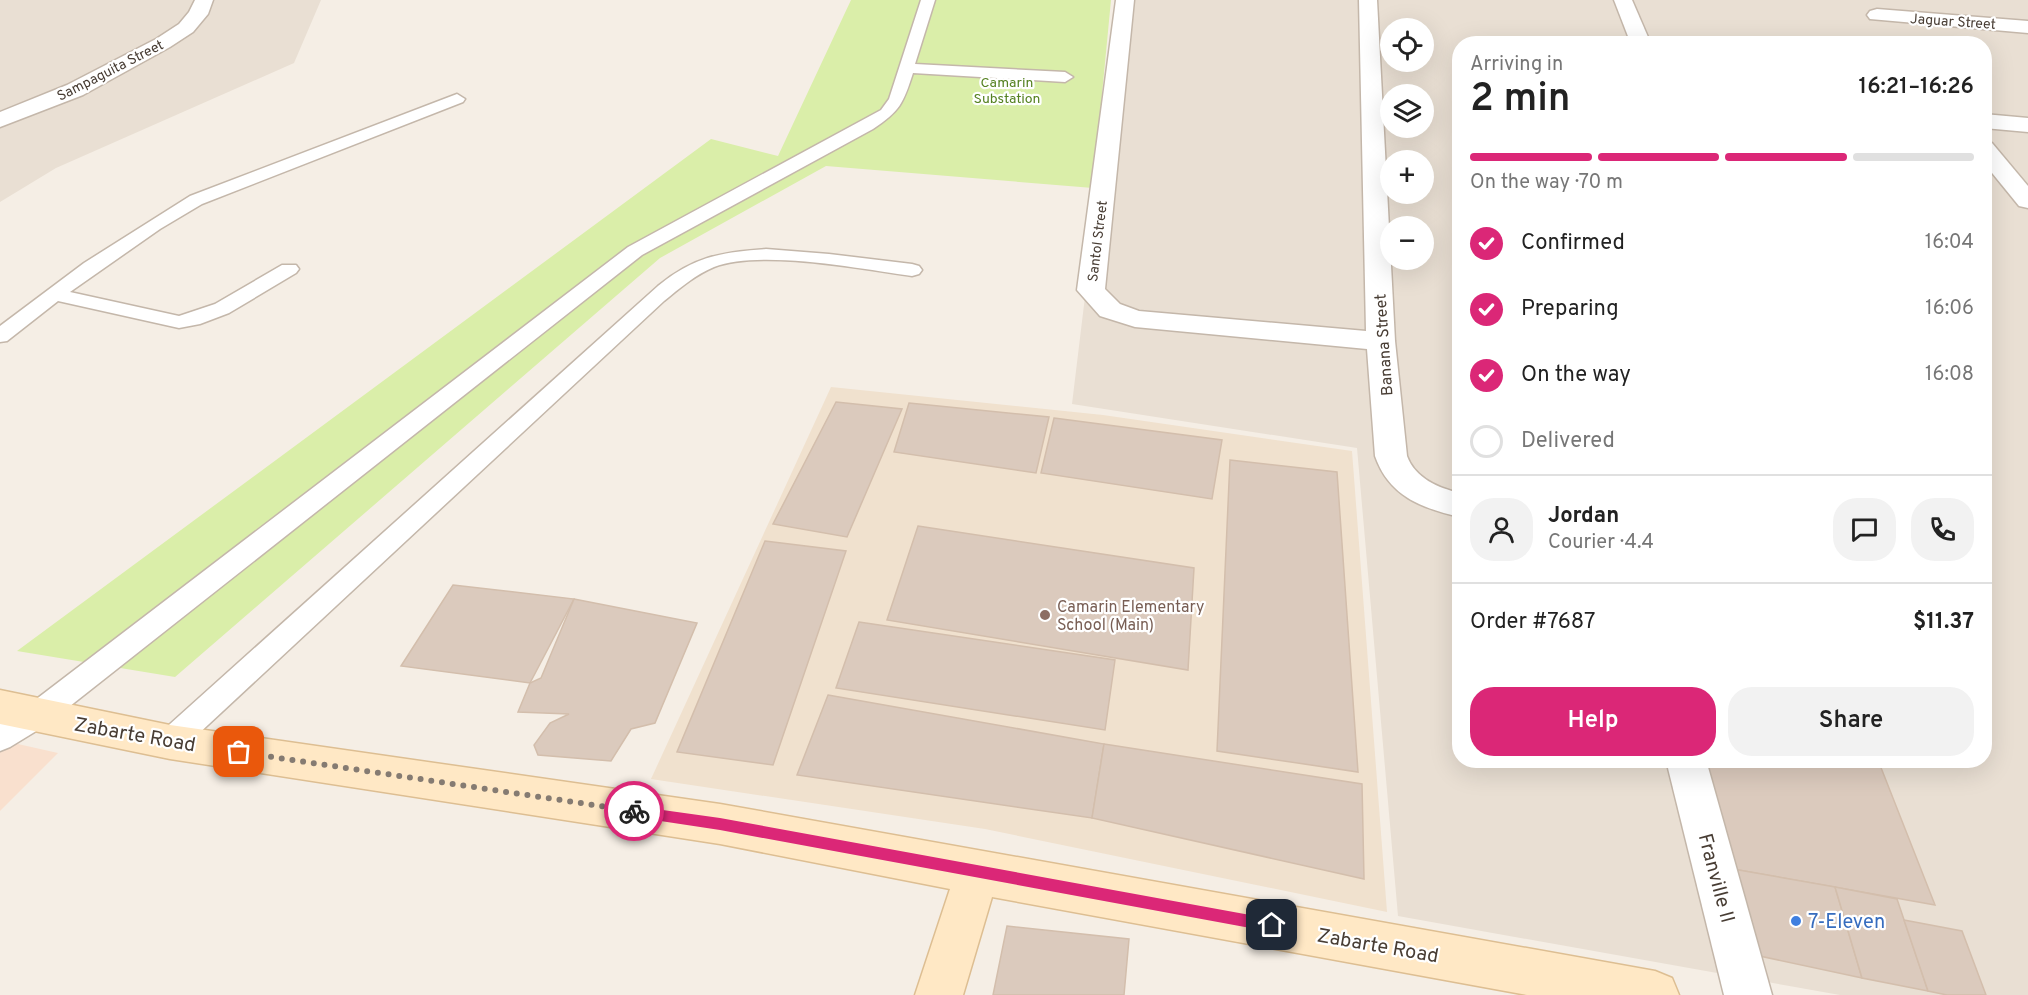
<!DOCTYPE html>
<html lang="en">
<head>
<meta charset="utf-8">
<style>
	body { margin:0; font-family:Overpass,sans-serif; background:#f2f2f2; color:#222; height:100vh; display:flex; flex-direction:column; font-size:22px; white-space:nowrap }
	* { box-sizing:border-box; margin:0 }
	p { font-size:20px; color:#767676 }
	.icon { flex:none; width:33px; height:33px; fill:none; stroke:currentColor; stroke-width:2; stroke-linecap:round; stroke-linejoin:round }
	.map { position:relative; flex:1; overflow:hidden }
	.details { position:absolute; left:1452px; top:36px; width:540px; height:732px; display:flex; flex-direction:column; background:#fff; border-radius:24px; box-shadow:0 6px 24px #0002 }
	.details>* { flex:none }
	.fabs { position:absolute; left:1380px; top:18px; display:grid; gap:12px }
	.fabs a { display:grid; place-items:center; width:54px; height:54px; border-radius:50%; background:#fff; box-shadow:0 6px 24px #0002; font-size:30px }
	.pin { position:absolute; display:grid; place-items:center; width:51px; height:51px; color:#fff; margin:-26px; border-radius:12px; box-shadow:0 3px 9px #0006 }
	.courier { position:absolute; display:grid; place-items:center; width:60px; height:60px; margin:-30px; border:4px solid #db2777; border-radius:50%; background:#fff; color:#222; box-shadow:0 2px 8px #0007 }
	.headline em { font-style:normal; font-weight:600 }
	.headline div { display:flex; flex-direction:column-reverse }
	.headline { display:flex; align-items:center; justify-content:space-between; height:102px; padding:0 18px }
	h1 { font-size:39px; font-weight:600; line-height:45px }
	.bar { display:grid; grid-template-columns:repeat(4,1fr); gap:9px 6px; align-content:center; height:72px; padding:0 18px }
	.bar i { height:8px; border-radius:4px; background:#e0e0e0 }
	.bar .selected { background:#db2777 }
	.bar p { grid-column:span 4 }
	.line { display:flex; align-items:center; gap:15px; padding:0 18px; border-top:2px solid #e0e0e0 }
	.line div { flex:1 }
	.round { display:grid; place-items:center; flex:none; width:63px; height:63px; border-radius:24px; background:#f2f2f2 }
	ol { padding:0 18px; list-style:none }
	li { display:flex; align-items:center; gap:18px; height:66px }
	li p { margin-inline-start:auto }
	li .icon { padding:6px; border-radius:50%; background:#db2777; color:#fff; stroke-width:4 }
	li:last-child { color:#767676 }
	li i { width:33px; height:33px; border:3px solid #e0e0e0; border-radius:50% }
	.cta { display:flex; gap:12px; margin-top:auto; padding:12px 18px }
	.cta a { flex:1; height:69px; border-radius:24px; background:#db2777; color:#fff; font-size:24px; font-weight:600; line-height:69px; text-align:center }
	.cta a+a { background:#f2f2f2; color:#222 }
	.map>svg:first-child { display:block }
	.residential { fill:#e9dfd3; fill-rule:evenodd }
	.commercial { fill:#f9e0ce }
	.education { fill:#f0e1ce }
	.green { fill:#daeea9 }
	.building { fill:#dbcabd; stroke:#d3beac; stroke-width:1.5 }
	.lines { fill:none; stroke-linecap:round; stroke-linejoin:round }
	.lane-casing { stroke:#c4b7aa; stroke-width:3 }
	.street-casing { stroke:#c4b7aa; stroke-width:3 }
	.secondary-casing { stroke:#ddbe92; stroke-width:3 }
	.lane { fill:#fff; fill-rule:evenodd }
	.street { fill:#fff; fill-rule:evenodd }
	.secondary { fill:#ffe8c5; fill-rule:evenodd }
	.route { fill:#db2777 }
	.done { stroke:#857b72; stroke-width:6; stroke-dasharray:0 10.8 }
	.education-dot { fill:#8d6e63; stroke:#fff; stroke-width:2 }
	.shop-dot { fill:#3f7fe0; stroke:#fff; stroke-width:2 }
	.labels { text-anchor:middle; stroke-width:4.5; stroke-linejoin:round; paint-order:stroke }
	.far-street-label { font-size:14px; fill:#483d34; stroke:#fff }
	.far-park-label { font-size:14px; fill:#548120; stroke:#fff }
	.street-label { font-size:16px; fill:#483d34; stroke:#fff }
	.education-label { font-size:16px; fill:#785e54; stroke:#fff; text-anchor:start }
	.near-street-label { font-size:20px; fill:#483d34; stroke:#fff }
	.near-shop-label { font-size:20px; fill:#366cbe; stroke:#fff; text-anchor:start }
</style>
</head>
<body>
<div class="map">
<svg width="2028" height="995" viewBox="0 0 2028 995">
	<rect width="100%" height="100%" fill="#f5eee5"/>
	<g class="residential">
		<polygon points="0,0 321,0 294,63 56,168 0,202"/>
		<path d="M1121,0H2028V995H1840L1398,916L1357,448L1072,404ZM1390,28H1424V62H1390ZM1460,44H1984V760H1460ZM1390,94H1424V128H1390ZM1390,160H1424V194H1390ZM1390,226H1424V260H1390Z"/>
	</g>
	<polygon class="commercial" points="0,740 58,753 0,811"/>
	<polygon class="education" points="831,387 1103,415 1352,451 1387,912 985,829 651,779"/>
	<polygon class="green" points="851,0 1111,0 1093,188 826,166 660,258 175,677 17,651 711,139 778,156"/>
	<g class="building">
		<polygon points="836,402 902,409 847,537 773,524"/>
		<polygon points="909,403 1049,417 1036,473 894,452"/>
		<polygon points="1054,418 1222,440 1212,499 1041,473"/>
		<polygon points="1230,460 1337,472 1358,772 1217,751"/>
		<polygon points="918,526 1194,568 1188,670 887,620"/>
		<polygon points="765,541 846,551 773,765 677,752"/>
		<polygon points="453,585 574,599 530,683 401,666"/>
		<polygon points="574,599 697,623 655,723 631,729 611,761 538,755 534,745 550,723 569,714 518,712 530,683 541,678"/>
		<polygon points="859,622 1115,660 1105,730 836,688"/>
		<polygon points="828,695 1104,744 1092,818 797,775"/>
		<polygon points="1104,744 1362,784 1364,879 1092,818"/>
		<polygon points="1706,760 1878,760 1935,905 1733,869"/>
		<polygon points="1733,869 1835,887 1862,978 1755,955"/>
		<polygon points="1835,887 1897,899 1928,991 1862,978"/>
		<polygon points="1904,920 1962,931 1986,995 1947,995 1928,991"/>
		<polygon points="1007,926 1129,939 1124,995 993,995"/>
	</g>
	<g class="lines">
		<g class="lane-casing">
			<g id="lane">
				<path d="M921,0H935L915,64L1065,72L1073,77L1065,82L913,73C903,104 900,111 873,129L642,255L46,725L10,747L0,751V723L26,707L628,247L881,110L889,99Z"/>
				<polygon points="457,94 465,99 463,102 202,204 160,229 70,292 179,316 215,304 282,265 296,265 299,269 296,273 229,313 200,324 179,328 58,301 7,341 0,342 0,326 84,263 190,196"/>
				<path d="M766,249L829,254L912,264L919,266L922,270L919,274L912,276C862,269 760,249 714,267C695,275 680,288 664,301L180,751L170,755L160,751L155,742L160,733L658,286C693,257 721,252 766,249Z"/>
			</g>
		</g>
		<g class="street-casing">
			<g id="street">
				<polygon points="195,0 213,0 208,14 193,32 170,47 83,95 0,127 0,112 67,85 156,39 179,24 189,12"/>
				<path d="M1116,0H1134L1105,289L1120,304L1139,311L1366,331L1359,0H1377L1395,341L1407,456C1415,478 1438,488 1460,493V517C1421,508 1389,496 1375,456L1367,349L1135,327L1100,316L1077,290Z"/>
				<polygon points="1614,0 1632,0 1651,44 1631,44"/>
				<polygon points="1877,9 2028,21 2028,33 1870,19 1867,15 1870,11"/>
				<polygon points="1984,114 2028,118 2028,132 1984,128"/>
				<polygon points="1984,141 1992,143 2028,186 2028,208 2019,206 1984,163"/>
				<polygon points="1666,760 1706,760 1772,995 1724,995"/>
			</g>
		</g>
		<g class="secondary-casing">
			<polygon id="secondary" points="0,690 170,725 720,804 1655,971 1672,978 1679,995 1527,995 992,897 963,995 915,995 950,889 720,844 170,759 0,724"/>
		</g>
		<use href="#lane" class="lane"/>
		<use href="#street" class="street"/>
		<use href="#secondary" class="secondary"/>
	</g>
	<polygon class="route" points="634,806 720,818 1272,919 1276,921 1278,925 1276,930 1272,932 720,830 634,817 628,811"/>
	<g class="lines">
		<polyline class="done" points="239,752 634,811"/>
	</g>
	<circle class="education-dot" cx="1045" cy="615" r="6"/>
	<circle class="shop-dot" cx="1796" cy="921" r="6"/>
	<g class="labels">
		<g class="far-street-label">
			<text transform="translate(1953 21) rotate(4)" y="5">Jaguar Street</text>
			<text transform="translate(110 70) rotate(-27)" y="5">Sampaguita Street</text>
			<text transform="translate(1097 241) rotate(-83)" y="5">Santol Street</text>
		</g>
		<g class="far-park-label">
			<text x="1007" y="87">Camarin<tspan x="1007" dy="16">Substation</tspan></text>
		</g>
		<g class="street-label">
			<text transform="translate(1383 345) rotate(-94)" y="6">Banana Street</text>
		</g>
		<g class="education-label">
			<text x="1057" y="612">Camarin Elementary<tspan x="1057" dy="18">School (Main)</tspan></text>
		</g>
		<g class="near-street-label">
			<text transform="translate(135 734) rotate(10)" y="7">Zabarte Road</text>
			<text transform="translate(1717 878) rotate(75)" y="7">Franville II</text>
			<text transform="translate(1378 945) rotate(10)" y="7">Zabarte Road</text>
		</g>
		<g class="near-shop-label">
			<text x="1808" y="928">7-Eleven</text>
		</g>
	</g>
</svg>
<div class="fabs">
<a><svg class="icon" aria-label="locate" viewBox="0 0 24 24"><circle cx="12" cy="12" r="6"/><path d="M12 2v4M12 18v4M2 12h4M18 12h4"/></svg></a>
<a><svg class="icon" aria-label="layers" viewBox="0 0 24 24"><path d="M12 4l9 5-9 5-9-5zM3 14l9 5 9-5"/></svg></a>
<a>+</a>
<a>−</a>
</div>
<div class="pin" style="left:239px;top:752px;background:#ea580c"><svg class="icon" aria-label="bag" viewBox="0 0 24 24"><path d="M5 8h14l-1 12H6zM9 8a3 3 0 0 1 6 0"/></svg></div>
<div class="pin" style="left:1272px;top:925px;background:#1f2937"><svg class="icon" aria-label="home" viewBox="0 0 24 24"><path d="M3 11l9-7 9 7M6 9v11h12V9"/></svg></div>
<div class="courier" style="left:634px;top:811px"><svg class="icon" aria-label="bike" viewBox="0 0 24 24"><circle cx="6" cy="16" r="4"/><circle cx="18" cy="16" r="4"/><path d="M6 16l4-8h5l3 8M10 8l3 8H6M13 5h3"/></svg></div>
<section class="details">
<div class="headline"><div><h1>2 min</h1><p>Arriving in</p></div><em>16:21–16:26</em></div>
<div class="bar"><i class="selected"></i><i class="selected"></i><i class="selected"></i><i></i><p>On the way · 70 m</p></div>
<ol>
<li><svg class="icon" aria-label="check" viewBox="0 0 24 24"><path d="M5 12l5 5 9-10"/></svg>Confirmed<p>16:04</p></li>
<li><svg class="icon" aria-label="check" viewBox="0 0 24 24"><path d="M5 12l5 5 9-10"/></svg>Preparing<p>16:06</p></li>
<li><svg class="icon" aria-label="check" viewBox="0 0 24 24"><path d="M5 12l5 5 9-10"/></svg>On the way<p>16:08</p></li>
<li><i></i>Delivered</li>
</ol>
<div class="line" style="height:108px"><a class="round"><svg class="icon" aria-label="person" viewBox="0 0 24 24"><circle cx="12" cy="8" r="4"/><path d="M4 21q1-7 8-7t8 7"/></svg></a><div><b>Jordan</b><p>Courier · 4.4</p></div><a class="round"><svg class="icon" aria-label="chat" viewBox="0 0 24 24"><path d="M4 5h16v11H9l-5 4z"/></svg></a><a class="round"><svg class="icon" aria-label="phone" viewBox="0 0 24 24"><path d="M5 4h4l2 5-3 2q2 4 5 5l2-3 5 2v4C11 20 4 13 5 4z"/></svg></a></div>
<div class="line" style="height:78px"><div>Order #7687</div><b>$11.37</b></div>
<div class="cta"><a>Help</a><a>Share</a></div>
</section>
</div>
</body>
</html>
